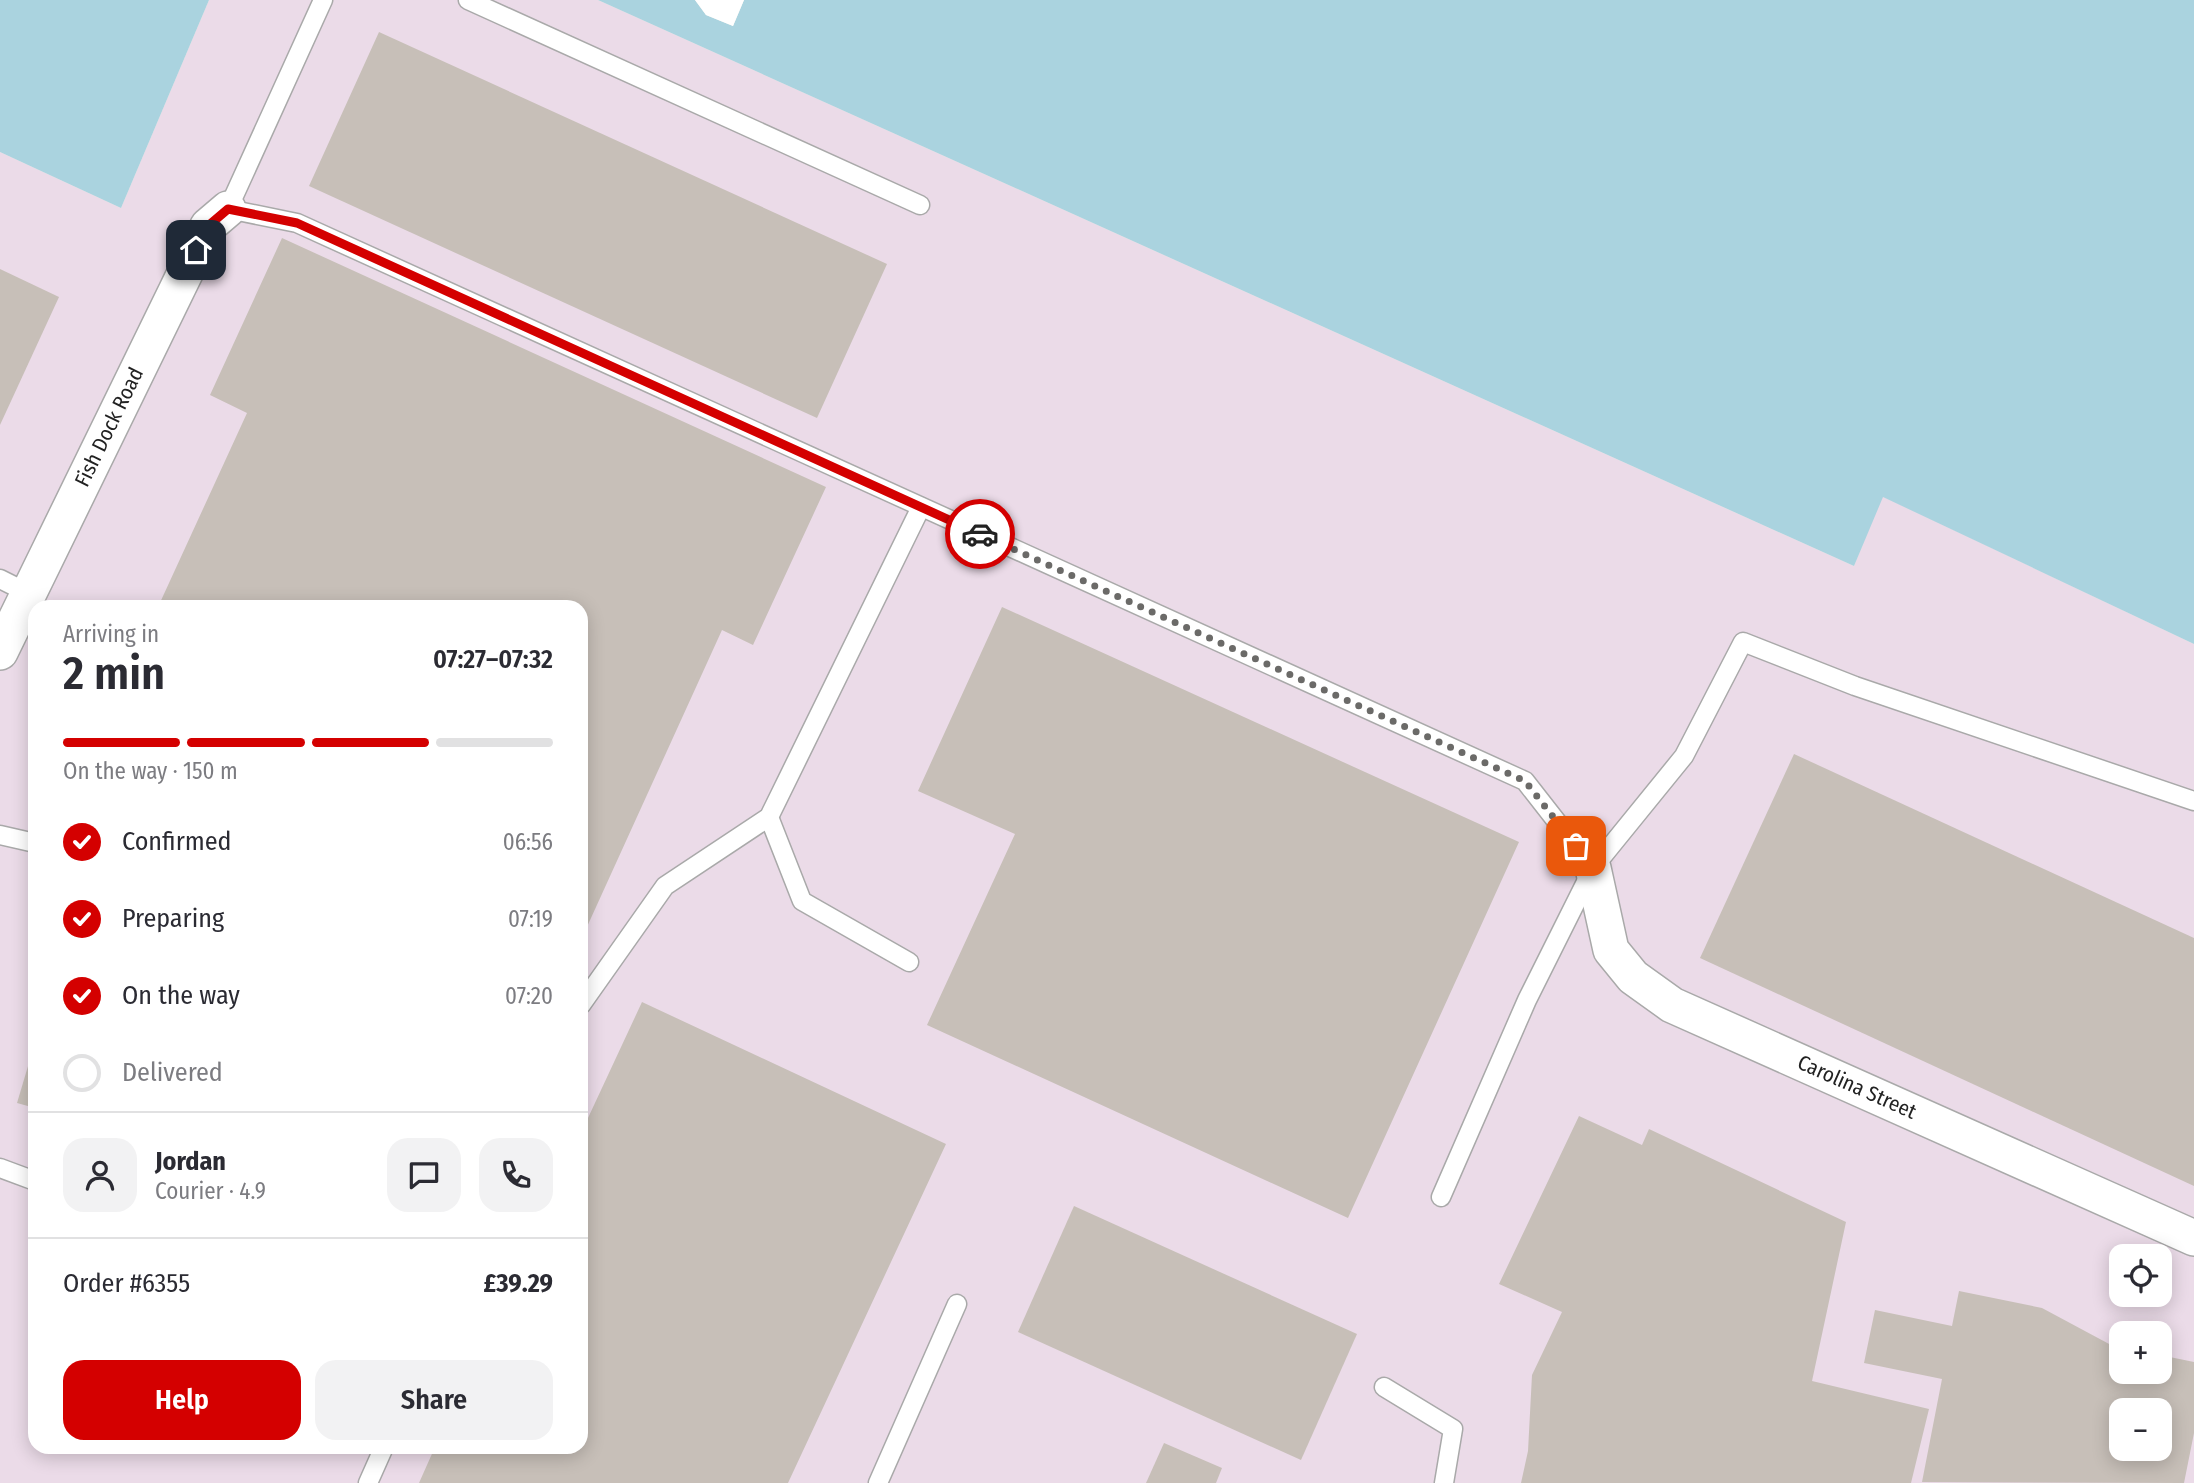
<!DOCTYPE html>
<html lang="en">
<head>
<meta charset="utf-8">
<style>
	body { margin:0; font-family:"Fira Sans Condensed",sans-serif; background:#f2f2f3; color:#2b2b33; height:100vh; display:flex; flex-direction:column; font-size:26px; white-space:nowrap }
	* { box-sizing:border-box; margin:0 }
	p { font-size:23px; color:#7c7c81 }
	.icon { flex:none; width:38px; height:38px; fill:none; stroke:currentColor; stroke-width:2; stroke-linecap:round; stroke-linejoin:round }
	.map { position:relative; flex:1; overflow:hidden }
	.panel { position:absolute; left:28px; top:600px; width:560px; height:854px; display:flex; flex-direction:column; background:#fff; border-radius:21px; box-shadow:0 4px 18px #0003 }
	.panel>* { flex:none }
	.fabs { position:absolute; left:2109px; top:1244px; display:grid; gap:14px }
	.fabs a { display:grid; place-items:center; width:63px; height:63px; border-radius:14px; background:#fff; box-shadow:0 4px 18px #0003; font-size:35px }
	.pin { position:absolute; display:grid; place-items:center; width:60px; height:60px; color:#fff; margin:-30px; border-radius:14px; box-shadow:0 4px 10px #0006 }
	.courier { position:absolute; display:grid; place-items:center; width:70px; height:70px; margin:-35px; border:5px solid #d40000; border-radius:50%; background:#fff; color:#222; box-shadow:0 2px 9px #0007 }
	.headline em { font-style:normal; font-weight:600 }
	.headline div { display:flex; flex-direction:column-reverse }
	.headline { display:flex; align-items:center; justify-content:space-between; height:119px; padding:0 35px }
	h1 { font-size:46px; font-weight:600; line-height:52px }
	.bar { display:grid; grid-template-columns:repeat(4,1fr); gap:10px 7px; align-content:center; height:84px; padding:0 35px }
	.bar i { height:9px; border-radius:5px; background:#e1e1e2 }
	.bar .active { background:#d40000 }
	.bar p { grid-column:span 4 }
	.line { display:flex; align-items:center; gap:18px; padding:0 35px; border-top:2px solid #e1e1e2 }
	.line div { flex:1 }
	.round { display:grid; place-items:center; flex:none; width:74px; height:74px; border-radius:21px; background:#f2f2f3 }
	ol { padding:0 35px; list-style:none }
	li { display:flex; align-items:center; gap:21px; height:77px }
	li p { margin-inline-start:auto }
	li .icon { padding:7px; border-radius:50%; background:#d40000; color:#fff; stroke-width:4 }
	li:last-child { color:#7c7c81 }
	li i { width:38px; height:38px; border:4px solid #e1e1e2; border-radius:50% }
	.primary-button { display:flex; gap:14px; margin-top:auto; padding:14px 35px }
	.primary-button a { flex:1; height:80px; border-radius:21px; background:#d40000; color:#fff; font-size:28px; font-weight:600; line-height:80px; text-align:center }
	.primary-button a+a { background:#f2f2f3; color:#2b2b33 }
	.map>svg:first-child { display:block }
	.industrial { fill:#ebdbe8; fill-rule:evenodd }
	.water { fill:#aad3df }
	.pier { fill:#fff }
	.building { fill:#c7bfb8; fill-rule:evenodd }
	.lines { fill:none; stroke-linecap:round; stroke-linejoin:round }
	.service-casing { stroke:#a9a9a9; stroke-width:21 }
	.minor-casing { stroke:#a9a9a9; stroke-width:38 }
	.service { stroke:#fff; stroke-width:18 }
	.minor { stroke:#fff; stroke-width:35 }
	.done { stroke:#6b6a68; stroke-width:7; stroke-dasharray:0 12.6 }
	.route { stroke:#d40000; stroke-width:9 }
	.labels { text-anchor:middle; stroke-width:5; stroke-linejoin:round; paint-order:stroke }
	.street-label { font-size:21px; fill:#222; stroke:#fff }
</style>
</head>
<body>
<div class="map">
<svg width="2194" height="1483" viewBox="0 0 2194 1483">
	<rect width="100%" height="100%" fill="#f2efe9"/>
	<path class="industrial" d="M209,0H598L1854,566L1882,496L2194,644V1483H0V152L121,208ZM35,607H581V1447H35ZM2121,1256H2160V1295H2121ZM2121,1334H2160V1372H2121ZM2121,1410H2160V1449H2121Z"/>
	<g class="water">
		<polygon points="0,0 209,0 121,208 0,152"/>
		<polygon points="598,0 695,0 706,15 733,26 744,0 2194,0 2194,644 1883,497 1854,566"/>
	</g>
	<polygon class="pier" points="695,0 744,0 733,26 706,15"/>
	<g class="building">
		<polygon points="379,32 887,264 817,418 309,186"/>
		<polygon points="282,238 826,487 753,645 722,630 581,940 581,607 158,607 247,413 210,395"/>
		<polygon points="0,269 59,297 0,425"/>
		<polygon points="1002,607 1519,842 1348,1218 927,1025 1015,834 918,791"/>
		<polygon points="1794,754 2194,938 2194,1186 1700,958"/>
		<polygon points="642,1002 946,1144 788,1483 419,1483 435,1447 581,1447 581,1133"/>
		<polygon points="34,1046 35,1046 35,1108 17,1103"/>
		<polygon points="1579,1116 1642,1145 1649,1129 1846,1222 1812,1381 1929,1409 1911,1483 1521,1483 1528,1451 1532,1375 1562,1312 1499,1284"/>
		<polygon points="1074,1206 1357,1334 1301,1460 1018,1332"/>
		<path d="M1959,1291L2042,1308L2111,1345L2121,1347V1372H2160V1355L2194,1362V1433L2184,1483L1922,1482L1942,1379L1864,1363L1875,1310L1952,1326ZM2121,1410H2160V1449H2121Z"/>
		<polygon points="1164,1443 1222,1468 1216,1483 1146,1483"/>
	</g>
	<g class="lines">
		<g class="service-casing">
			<g id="service">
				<polyline points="323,0 228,209 297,223 1525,781 1593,868"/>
				<polyline points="468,0 920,205"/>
				<polyline points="0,579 28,593"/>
				<polyline points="769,817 802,901 909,962"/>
				<polyline points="0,835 35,843"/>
				<polyline points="581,1005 665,886 769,817 921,507"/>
				<polyline points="0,1168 35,1181"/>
				<polyline points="1441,1197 1527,1000 1593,868 1684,756 1743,642 1855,686 2194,801"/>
				<polyline points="1384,1387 1453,1429 1444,1483"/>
				<polyline points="368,1483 384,1447"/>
				<polyline points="878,1483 957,1304"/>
			</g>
		</g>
		<g class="minor-casing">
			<g id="minor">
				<polyline points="0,652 208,226 228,209"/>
				<polyline points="1593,868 1611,950 1633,977 1672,1005 2194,1238"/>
			</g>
		</g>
		<use href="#service" class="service"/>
		<use href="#minor" class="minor"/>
	</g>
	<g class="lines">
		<polyline class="done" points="980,534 1525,781 1576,846"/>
		<polyline class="route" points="196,250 208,226 228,209 297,223 980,534"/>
	</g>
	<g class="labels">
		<g class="street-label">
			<text transform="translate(109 427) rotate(-64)" y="7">Fish Dock Road</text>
			<text transform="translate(1857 1087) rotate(24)" y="7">Carolina Street</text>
		</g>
	</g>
</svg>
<div class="fabs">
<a><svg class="icon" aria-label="locate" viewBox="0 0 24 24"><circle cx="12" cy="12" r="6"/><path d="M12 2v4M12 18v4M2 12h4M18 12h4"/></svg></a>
<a>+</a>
<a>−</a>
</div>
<div class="pin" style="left:1576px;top:846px;background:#ea580c"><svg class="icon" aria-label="bag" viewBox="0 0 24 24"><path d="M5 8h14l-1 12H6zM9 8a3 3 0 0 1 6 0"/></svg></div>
<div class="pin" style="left:196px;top:250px;background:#1f2937"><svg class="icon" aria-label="home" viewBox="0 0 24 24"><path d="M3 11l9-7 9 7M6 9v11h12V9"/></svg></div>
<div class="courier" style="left:980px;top:534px"><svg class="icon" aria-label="car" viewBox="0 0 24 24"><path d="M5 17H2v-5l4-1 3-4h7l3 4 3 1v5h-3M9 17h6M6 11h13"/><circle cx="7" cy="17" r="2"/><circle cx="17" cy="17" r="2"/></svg></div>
<section class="panel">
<div class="headline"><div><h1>2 min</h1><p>Arriving in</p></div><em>07:27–07:32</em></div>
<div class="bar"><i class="active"></i><i class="active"></i><i class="active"></i><i></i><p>On the way · 150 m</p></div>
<ol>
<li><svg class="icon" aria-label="check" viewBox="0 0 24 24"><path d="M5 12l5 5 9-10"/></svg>Confirmed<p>06:56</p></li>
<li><svg class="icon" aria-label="check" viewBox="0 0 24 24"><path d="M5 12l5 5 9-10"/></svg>Preparing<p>07:19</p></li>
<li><svg class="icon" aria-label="check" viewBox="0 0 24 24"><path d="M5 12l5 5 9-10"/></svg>On the way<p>07:20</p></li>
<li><i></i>Delivered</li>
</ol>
<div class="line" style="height:126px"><a class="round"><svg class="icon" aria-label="person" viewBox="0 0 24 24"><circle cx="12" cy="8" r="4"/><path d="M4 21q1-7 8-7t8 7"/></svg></a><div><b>Jordan</b><p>Courier · 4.9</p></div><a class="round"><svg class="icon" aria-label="chat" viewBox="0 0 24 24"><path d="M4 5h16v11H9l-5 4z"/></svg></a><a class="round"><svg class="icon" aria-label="phone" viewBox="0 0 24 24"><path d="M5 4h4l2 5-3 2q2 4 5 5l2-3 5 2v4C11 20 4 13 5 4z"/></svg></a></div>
<div class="line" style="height:91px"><div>Order #6355</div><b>£39.29</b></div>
<div class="primary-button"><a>Help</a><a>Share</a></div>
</section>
</div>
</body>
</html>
